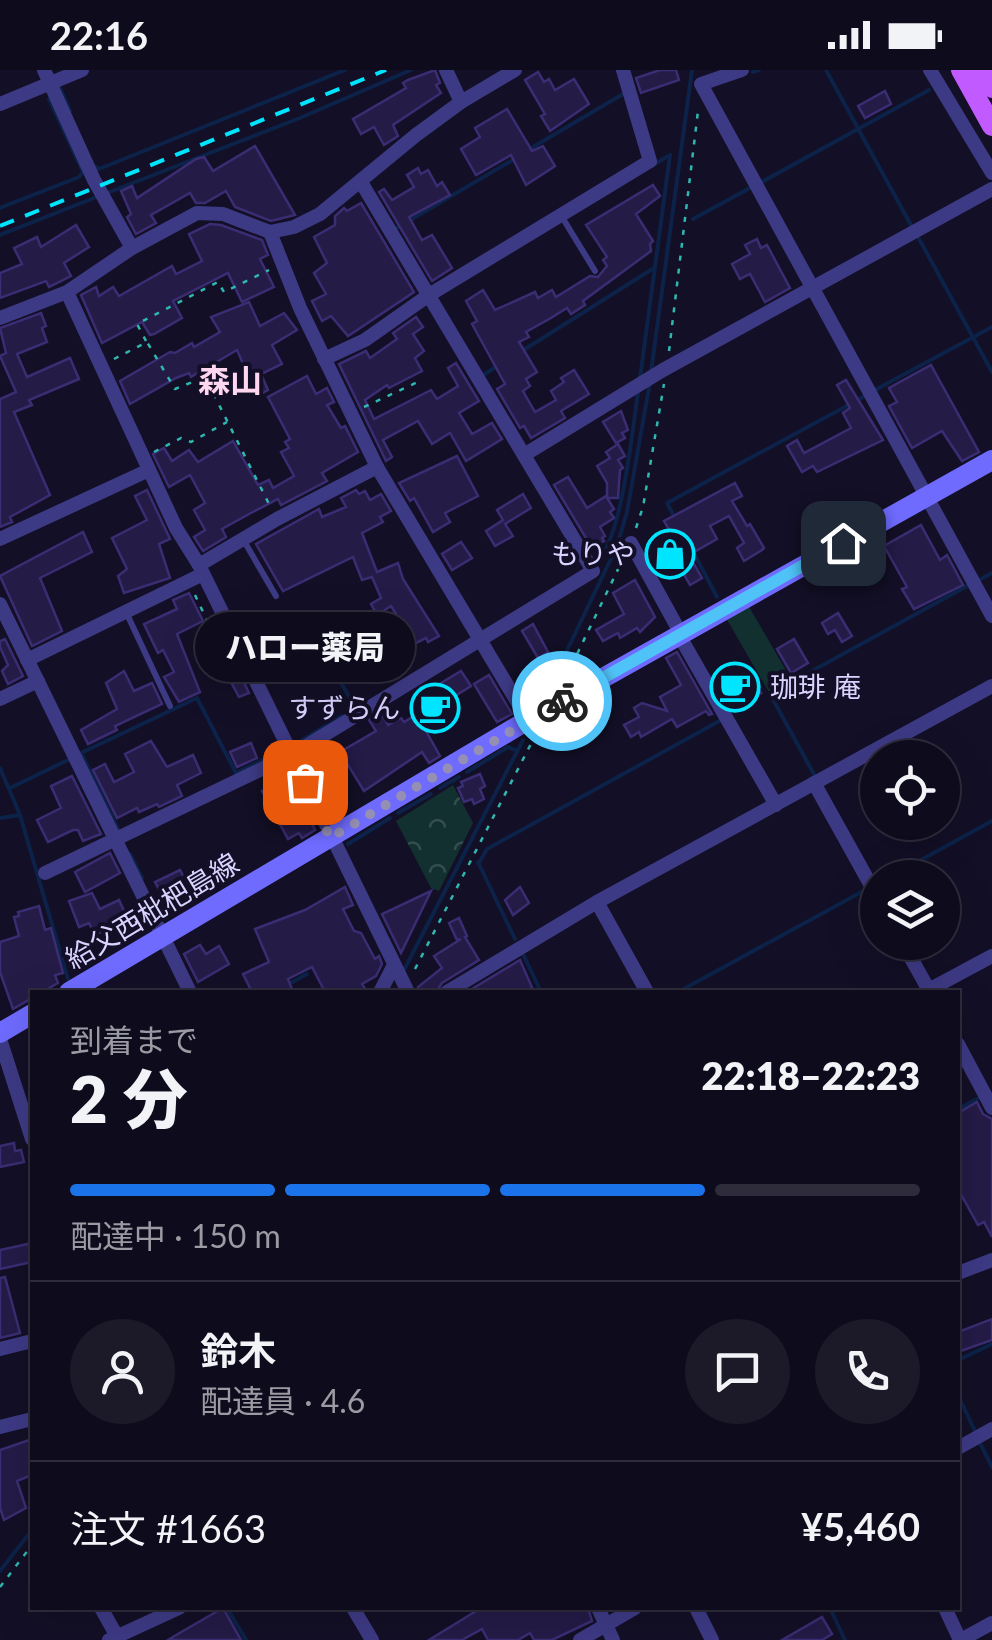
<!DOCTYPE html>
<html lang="ja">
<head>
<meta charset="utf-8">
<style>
	body { margin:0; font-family:Lato,"Noto Sans JP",sans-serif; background:#1c1929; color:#f1f3f6; height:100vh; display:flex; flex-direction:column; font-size:38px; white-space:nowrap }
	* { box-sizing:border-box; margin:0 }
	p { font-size:32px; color:#9b9ba3 }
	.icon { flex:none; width:55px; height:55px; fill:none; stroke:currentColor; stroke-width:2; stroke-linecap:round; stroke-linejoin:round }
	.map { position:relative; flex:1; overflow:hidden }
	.sheet { position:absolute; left:30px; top:920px; width:930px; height:620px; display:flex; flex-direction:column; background:#0e0b1c; border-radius:0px; box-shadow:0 10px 40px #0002,0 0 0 2px #2e2b3b }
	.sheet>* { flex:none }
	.controls { position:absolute; left:860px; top:670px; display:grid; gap:20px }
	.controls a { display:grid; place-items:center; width:100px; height:100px; border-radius:50%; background:#0e0b1c; box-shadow:0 10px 40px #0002,0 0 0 2px #2e2b3b; font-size:50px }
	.pin { position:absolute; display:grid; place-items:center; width:85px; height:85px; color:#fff; margin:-42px; border-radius:20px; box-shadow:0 5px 15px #0006 }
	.courier { position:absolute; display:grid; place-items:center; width:100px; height:100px; margin:-50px; border:8px solid #4fc3f7; border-radius:50%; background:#fff; color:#222; box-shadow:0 2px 12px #0007 }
	.bubble { position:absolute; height:70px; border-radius:35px; background:#0e0b1c; box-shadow:0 10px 40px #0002,0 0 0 2px #2e2b3b; font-size:32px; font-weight:800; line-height:70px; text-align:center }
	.head em { font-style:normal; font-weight:800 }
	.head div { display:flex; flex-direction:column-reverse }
	.head { display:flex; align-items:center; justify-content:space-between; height:170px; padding:0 40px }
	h1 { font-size:65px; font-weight:800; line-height:75px }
	.bar { display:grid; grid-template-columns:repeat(4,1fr); gap:15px 10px; align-content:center; height:120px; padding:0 40px }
	.bar i { height:12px; border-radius:8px; background:#2e2b3b }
	.bar .active { background:#1a73e8 }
	.bar p { grid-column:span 4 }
	.line { display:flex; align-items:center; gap:25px; padding:0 40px; border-top:2px solid #2e2b3b }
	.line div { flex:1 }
	.round { display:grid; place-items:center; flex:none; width:105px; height:105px; border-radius:52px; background:#1c1929 }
	.status { display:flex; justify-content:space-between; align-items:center; height:70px; padding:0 50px; background:#0e0b1c; direction:ltr }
	.status svg { height:28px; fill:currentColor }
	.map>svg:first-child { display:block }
	.green { fill:#12302f }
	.park { fill:url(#park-crowns) }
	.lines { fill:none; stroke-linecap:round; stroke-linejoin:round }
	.stream { stroke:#0c2248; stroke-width:4 }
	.building { fill:#241b47; stroke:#3b2d73; stroke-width:2.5 }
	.path { stroke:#2fb8b0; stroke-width:2.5; stroke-dasharray:5 8; stroke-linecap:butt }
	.service { stroke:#3d3a85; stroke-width:6 }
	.minor { stroke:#3d3a85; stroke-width:14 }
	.secondary { stroke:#6f6bff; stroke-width:20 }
	.primary { stroke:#c25bff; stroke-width:20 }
	.rail { stroke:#00e5ff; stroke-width:4; stroke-dasharray:15 12; stroke-linecap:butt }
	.done { stroke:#948fb3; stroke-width:10; stroke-dasharray:0 18 }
	.route { stroke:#4fc3f7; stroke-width:12 }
	.labels { text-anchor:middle; stroke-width:8; stroke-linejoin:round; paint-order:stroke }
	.poi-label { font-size:28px; fill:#d9d4ff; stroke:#130f26; text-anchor:end }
	.street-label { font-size:28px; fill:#d9d4ff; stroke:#130f26 }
	.quarter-label { font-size:32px; font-weight:bold; fill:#ffd6f0; stroke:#130f26 }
</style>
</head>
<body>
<div class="status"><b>22:16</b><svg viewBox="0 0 49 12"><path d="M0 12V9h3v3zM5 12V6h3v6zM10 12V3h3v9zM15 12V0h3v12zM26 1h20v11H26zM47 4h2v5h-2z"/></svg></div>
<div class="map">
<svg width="992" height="1570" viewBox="0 0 992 1570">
	<defs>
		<pattern id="park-crowns" width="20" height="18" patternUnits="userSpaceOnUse" patternTransform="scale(2.5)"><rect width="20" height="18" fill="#12302f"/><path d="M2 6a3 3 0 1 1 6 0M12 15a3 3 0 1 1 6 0" fill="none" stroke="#344d4e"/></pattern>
	</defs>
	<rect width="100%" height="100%" fill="#130f26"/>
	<polygon class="green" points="748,535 791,609 769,622 726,548"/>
	<polygon class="park" points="453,715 473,753 439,821 431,818 396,751"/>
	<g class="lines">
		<g class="stream">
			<polyline points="826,0 912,157"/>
			<polyline points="753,2 759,0"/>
			<polyline points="60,18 70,41"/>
			<polyline points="528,80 623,24"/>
			<polyline points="653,95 670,85"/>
			<polyline points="94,96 99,99 345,0"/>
			<polyline points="760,113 929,20"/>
			<polyline points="107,123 300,48 411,0"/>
			<polyline points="0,138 79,107 83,102 49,29"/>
			<polyline points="693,149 750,118"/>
			<polyline points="395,159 516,88"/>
			<polyline points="0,165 94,128"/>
			<polyline points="918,167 992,302"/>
			<polyline points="522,281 654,198"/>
			<polyline points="651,302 692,0"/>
			<polyline points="485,304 497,296"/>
			<polyline points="640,308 670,85"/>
			<polyline points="875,320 992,257"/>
			<polyline points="675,448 667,433 865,326"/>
			<polyline points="691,478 717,527"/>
			<path d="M596,493C622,470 632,361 638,323"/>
			<polyline points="981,509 992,503"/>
			<polyline points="290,542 332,598 356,638"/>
			<polyline points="551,614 617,476 627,442 650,312"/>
			<polyline points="299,672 342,646"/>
			<polyline points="0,698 20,745 68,909"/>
			<polyline points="467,702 508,677 515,680"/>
			<polyline points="816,708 770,624 969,515"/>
			<polyline points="10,718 68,690"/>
			<polyline points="440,718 459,707"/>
			<polyline points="398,743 431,724"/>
			<polyline points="0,748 20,745"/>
			<polyline points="118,759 81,683 197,628 236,703 281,681"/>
			<polyline points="348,774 390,748"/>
			<polyline points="130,784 142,808"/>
			<polyline points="478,792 515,869"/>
			<polyline points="479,793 487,779 723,649"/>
			<polyline points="888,808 992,751"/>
			<polyline points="522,882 541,922"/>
			<polyline points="404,900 523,670"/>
			<polyline points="289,914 307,904"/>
			<polyline points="678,922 867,819"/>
			<polyline points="958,1039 979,1028"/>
			<polyline points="958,1290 992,1274"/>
			<polyline points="958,1325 975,1361"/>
			<polyline points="980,1373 992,1397"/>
			<polyline points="0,1501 32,1460"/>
			<polyline points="227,1538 246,1570"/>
			<polyline points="830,1538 845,1570"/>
		</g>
	</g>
	<g class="building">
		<polygon points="435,0 440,13 436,15 441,23 393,55 398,66 384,75 374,57 361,64 353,49 406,18 403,13 408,10"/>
		<polygon points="660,0 676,0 679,10 641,23 636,8"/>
		<polygon points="538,2 544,12 549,9 555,20 574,9 589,34 550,61 541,46 545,44 525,10"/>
		<polygon points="885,21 891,34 865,48 858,36"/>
		<polygon points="507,39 532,81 543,76 555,96 526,115 511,85 476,105 461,79 480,67 475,58"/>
		<polygon points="255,76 295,145 271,151 235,137 226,121 205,133 196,133 190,123 151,145 156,153 136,164 127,147 131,144 121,121 132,116 137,128 196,89 204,87 213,101"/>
		<polygon points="418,98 421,104 428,100 437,116 442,112 450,125 409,147 422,170 432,165 452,198 432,211 379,122 384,119 392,130 414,117 407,105"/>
		<polygon points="653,115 660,126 636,144 653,171 650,174 651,181 583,231 585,235 571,244 567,238 551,248 526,262 529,267 519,272 537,302 526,309 530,316 523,321 535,342 556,330 551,321 564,312 561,308 574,300 589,324 561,341 565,348 531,368 524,356 520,358 497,319 505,314 472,254 477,251 466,231 483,220 495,240 535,222 538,228 552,220 556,227 590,206 598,207 607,196 603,190 607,187 586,155"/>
		<polygon points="361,133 414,222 348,266 331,246 322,251 312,231 326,224 314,203 327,193 314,167 335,155 335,146 344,138 347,141"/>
		<polygon points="210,154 221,155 262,170 268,185 260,189 274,217 242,232 228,203 173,231 182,248 154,264 150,265 142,252 102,273 81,225 96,217 99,226 113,217 119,226 172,196 176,204 202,191 189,164"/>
		<polygon points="76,155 89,177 64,193 71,206 49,217 46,211 0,228 0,203 22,194 14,178 37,167 41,177"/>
		<polygon points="757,169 761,178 767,175 790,218 765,232 750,204 740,209 732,194 750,184 745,175"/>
		<polygon points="249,232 260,256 284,243 297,260 272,275 282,294 261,304 268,320 257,326 237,280 191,307 189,303 176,308 130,334 120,311 170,282 175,283 192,273 194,277 220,262 211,247"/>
		<polygon points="41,243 46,256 42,258 47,272 17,284 27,307 70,288 79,309 29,330 32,335 14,342 50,425 10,447 12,452 0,457 0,329 16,322 0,286 6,283 0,258"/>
		<polygon points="416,247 423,257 413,264 424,281 415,288 422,301 389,318 387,315 365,330 374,349 431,320 437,329 458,316 448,298 456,293 479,331 459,343 472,364 492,353 502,369 466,391 450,363 432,374 418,351 383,370 392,387 386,391 339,294 366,281 370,288 397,269 393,263"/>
		<polygon points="931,295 979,382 962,391 942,361 912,378 889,336 897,332 889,318"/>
		<polygon points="307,306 316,324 327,318 334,332 327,335 341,358 345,356 358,382 322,403 327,411 281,435 278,429 251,443 222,459 226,467 203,481 194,467 205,460 194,440 205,433 190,405 169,417 153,384 164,378 172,391 189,380 198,392 233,371 258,415 269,410 273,418 294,406 281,382 289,378 285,372 290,369 268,327"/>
		<polygon points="846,310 883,370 817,402 813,396 802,402 787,376 797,370 804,383 851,358 843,343 850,338 837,315"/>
		<polygon points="621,341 628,360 622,363 625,368 616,373 603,352"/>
		<polygon points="618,374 625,386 618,390 623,398 620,400 618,428 607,428 607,413 597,396 610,388 606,382"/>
		<polygon points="457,386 478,426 445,443 450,452 433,462 414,428 410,431 399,413"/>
		<polygon points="568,407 587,438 606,426 614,439 610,442 614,448 600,457 605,466 602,468 604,471 592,478 554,415"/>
		<polygon points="735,413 742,426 732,431 747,456 750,454 764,478 762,480 744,491 737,478 744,473 729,446 710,456 717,469 689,485 702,508 690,515 679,496 664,504 652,483 675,470 664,451"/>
		<polygon points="147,420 170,469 159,474 170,508 124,523 118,506 127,499 112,468 147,450 135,426"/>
		<polygon points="356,420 359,424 365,421 370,430 381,424 391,441 380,447 383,452 362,463 377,502 398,493 403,509 439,566 428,572 426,568 414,574 391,536 377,545 371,534 381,528 372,507 362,510 353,487 283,521 256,474 319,439 322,447 346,437 341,428"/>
		<polygon points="523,424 531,438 505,454 513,466 495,476 486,461 503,450 497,440"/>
		<polygon points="921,455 940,490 947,485 963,515 914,539 902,519 907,517 884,476"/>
		<polygon points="83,462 92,482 40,508 62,561 32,576 0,506"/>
		<polygon points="461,472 472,488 452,500 442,484"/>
		<polygon points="635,510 655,547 640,562 637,558 620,568 618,563 603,571 596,560 624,544 613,523"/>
		<polygon points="189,523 203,551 177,564 200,622 179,632 164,607 174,602 163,580 158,583 144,554 177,539 173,530"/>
		<polygon points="838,543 852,566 842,572 835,560 828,564 822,553"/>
		<polygon points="533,554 548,582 538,588 522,561"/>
		<polygon points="300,568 308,581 302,585 303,588 270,604 260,587 275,578 278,581"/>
		<polygon points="5,569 23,606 8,614 2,601 8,595 0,577 0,571"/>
		<polygon points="794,569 808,593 791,603 777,579"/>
		<polygon points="677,582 712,644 709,645 706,641 677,657 672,649 641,667 639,662 631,667 624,655 639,647 634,638 642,633 667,641 660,627 681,615 666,588"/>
		<polygon points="230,583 249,623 239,627 218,588"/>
		<polygon points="124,601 134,621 152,613 162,634 115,656 117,660 88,674 81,660 117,639 106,613"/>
		<polygon points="461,601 471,616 442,634 450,646 426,661 440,686 429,693 422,682 364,721 340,682 376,661 369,650 381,643 388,655 401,648 404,652 422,641 425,638 421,632 444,617 441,613"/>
		<polygon points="489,605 512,644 497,652 474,614"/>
		<polygon points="754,610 761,623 738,636 735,631 731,634 724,622 743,611 745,615"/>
		<polygon points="151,671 167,697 193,685 201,703 177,715 182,726 159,737 157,734 139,742 137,738 117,748 93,700 105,694 114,712 134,702 125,684"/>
		<polygon points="251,673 257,688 237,697 230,682"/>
		<polygon points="480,704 485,716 480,719 484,729 474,734 472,729 464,732 458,718 463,716 461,712"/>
		<polygon points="72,706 101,764 83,771 78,760 73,760 48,772 37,750 61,738 51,716"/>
		<polygon points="291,707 315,760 302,768 299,763 288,769 262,721"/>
		<polygon points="328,707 343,732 331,740 318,713"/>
		<polygon points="110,783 120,803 85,822 75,802"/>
		<polygon points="180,800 190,818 166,832 155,812"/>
		<polygon points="345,817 353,835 343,839 354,861 361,863 375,889 379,886 382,894 376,906 362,914 367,922 325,922 312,897 288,909 293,922 252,922 243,904 269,892 255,859 305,840"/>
		<polygon points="520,817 529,833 513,845 505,830"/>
		<polygon points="431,821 403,879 401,883 382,844"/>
		<polygon points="92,823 100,839 119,830 127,847 124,851 112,852 109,858 95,865 89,853 79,857 69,831"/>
		<polygon points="39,836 45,860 51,858 63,903 55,905 58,913 42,922 32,922 32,928 13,939 0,902 0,872 19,866 14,847 19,846 18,842"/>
		<polygon points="459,848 467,866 465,867 479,890 442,913 436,922 418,922 418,917 442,898 434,886 461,869 457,870 449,853"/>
		<polygon points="200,875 206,884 219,876 229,894 198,912 184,884"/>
		<polygon points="520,890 534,922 467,922"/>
		<polygon points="977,1032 983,1044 992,1049 992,1167 984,1152 978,1155 958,1119 958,1043"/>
		<polygon points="14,1073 15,1081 21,1080 24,1092 0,1097 0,1076"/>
		<polygon points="32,1173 32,1192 0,1199 0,1180"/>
		<polygon points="5,1207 20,1263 0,1268 0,1208"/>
		<polygon points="992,1249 992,1270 958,1282 958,1262"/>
		<polygon points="32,1369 32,1405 17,1411 26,1438 4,1450 0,1438 0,1380"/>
		<polygon points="223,1538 241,1570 168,1570 183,1561"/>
		<polygon points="481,1538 588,1538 592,1551 552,1570 534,1570 530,1563 518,1570 488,1570 482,1559 462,1570 429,1570"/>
		<polygon points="822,1547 832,1564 822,1570 782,1570"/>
	</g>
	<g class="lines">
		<g class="path">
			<polyline points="146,271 137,254 218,212 224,222 269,200"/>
			<polyline points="669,281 698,41"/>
			<polyline points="114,289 147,272 175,319 205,307 271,438"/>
			<polyline points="364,337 422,310"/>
			<polyline points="154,382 181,368 191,372 227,352"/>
			<polyline points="636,458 643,437 664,314"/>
			<polyline points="195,525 222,582"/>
			<polyline points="566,607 623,489"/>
			<polyline points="415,899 535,666"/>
			<polyline points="0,1517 32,1475"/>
		</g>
		<g class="service">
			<polyline points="562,147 595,201"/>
			<polyline points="244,471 276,526"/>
			<polyline points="126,542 170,636"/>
		</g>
		<g class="minor">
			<polyline points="44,0 94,110 132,178"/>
			<polyline points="446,0 461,32"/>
			<polyline points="742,0 701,14 992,546"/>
			<polyline points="930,0 992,103"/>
			<polyline points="0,34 82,0"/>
			<polyline points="270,162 300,238 377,397 528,650"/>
			<polyline points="67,222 176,458 199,495 408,922"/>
			<polyline points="0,248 67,222 132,178 197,143 223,144 270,162 294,157 320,144 416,65 461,32 515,0"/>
			<polyline points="324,289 365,270 429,225 650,91 623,0"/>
			<polyline points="524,385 663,300 992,119"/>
			<polyline points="0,469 149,400"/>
			<polyline points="631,473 681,564"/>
			<polyline points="199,495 277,449 377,397"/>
			<polyline points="0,534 190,922"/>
			<polyline points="679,565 776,735"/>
			<polyline points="27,590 203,504"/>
			<polyline points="0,629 38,611"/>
			<polyline points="814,713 878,828"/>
			<polyline points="45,803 293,684 593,501 361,112"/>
			<polyline points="597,832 647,922"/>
			<polyline points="902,872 930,922"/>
			<polyline points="380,922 394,895"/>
			<polyline points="447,922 597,832 992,616"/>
			<polyline points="925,922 992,886"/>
			<polyline points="0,969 32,1069"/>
			<polyline points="958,974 992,1038"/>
			<polyline points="958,1203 992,1190"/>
			<polyline points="0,1279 32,1271"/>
			<polyline points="0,1357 32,1349"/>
			<polyline points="958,1378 992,1359"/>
			<polyline points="101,1538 119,1570"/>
			<polyline points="353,1538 372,1570"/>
			<polyline points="598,1538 613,1570"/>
			<polyline points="696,1538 712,1570"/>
			<polyline points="945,1538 960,1570"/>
			<polyline points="109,1570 179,1538"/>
			<polyline points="580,1570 635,1538"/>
			<polyline points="961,1570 992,1553"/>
		</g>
		<g class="secondary">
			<polyline points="69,922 528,650 992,390"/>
			<polyline points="0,963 32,944"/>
		</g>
		<g class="primary">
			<polyline points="961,0 992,56"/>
			<polyline points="982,0 992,18"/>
		</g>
		<polyline class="rail" points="0,156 386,0"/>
	</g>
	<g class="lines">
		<polyline class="done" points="305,712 330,768 562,631"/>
		<polyline class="route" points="562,631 843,473"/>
	</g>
	<defs>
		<g id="shop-ring" transform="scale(2.5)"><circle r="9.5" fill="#130f26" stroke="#00e5ff" stroke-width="1.5"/><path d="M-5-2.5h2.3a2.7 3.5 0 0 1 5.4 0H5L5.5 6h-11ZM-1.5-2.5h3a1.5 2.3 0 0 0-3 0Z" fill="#00e5ff"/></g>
		<g id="cafe-ring" transform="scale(2.5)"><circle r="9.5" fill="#130f26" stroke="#00e5ff" stroke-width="1.5"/><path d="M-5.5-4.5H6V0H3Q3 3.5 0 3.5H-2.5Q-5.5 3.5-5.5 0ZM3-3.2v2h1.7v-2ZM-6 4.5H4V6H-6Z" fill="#00e5ff"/></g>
	</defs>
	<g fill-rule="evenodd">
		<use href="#shop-ring" x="670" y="484"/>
		<use href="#cafe-ring" x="735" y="617"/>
		<use href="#cafe-ring" x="435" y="638"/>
	</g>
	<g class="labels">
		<g class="poi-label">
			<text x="635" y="494">もりや</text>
			<text x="770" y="627" text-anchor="start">珈琲 庵</text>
			<text x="400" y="648">すずらん</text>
		</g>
		<g class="street-label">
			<text transform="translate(152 841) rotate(-31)" y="10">給父西枇杷島線</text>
		</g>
		<g class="quarter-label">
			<text x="230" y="322">森山</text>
		</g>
	</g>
</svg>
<div class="controls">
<a><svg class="icon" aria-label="locate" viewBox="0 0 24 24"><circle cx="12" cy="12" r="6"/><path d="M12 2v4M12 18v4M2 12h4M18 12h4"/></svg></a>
<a><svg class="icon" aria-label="layers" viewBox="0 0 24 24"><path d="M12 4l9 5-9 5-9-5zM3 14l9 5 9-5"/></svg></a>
</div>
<div class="pin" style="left:305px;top:712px;background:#ea580c"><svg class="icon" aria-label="bag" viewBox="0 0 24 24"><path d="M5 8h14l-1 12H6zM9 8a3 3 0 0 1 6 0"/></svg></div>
<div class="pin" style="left:843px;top:473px;background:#1f2937"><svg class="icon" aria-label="home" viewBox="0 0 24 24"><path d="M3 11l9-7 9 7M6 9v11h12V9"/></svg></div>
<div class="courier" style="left:562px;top:631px"><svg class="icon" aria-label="bike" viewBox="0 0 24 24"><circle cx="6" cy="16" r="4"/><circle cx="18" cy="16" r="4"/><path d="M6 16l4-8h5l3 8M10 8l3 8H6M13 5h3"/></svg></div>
<div class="bubble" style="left:195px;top:542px;width:220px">ハロー薬局</div>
<section class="sheet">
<div class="head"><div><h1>2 分</h1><p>到着まで</p></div><em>22:18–22:23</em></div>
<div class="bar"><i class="active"></i><i class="active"></i><i class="active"></i><i></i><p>配達中 · 150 m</p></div>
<div class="line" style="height:180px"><a class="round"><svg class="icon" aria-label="person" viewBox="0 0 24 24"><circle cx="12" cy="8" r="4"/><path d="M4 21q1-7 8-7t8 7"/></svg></a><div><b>鈴木</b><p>配達員 · 4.6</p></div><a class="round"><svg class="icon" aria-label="chat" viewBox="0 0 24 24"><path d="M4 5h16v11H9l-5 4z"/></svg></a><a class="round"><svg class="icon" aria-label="phone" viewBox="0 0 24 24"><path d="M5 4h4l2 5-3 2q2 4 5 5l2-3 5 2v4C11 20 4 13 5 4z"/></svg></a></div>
<div class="line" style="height:130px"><div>注文 #1663</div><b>¥5,460</b></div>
</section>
</div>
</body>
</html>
